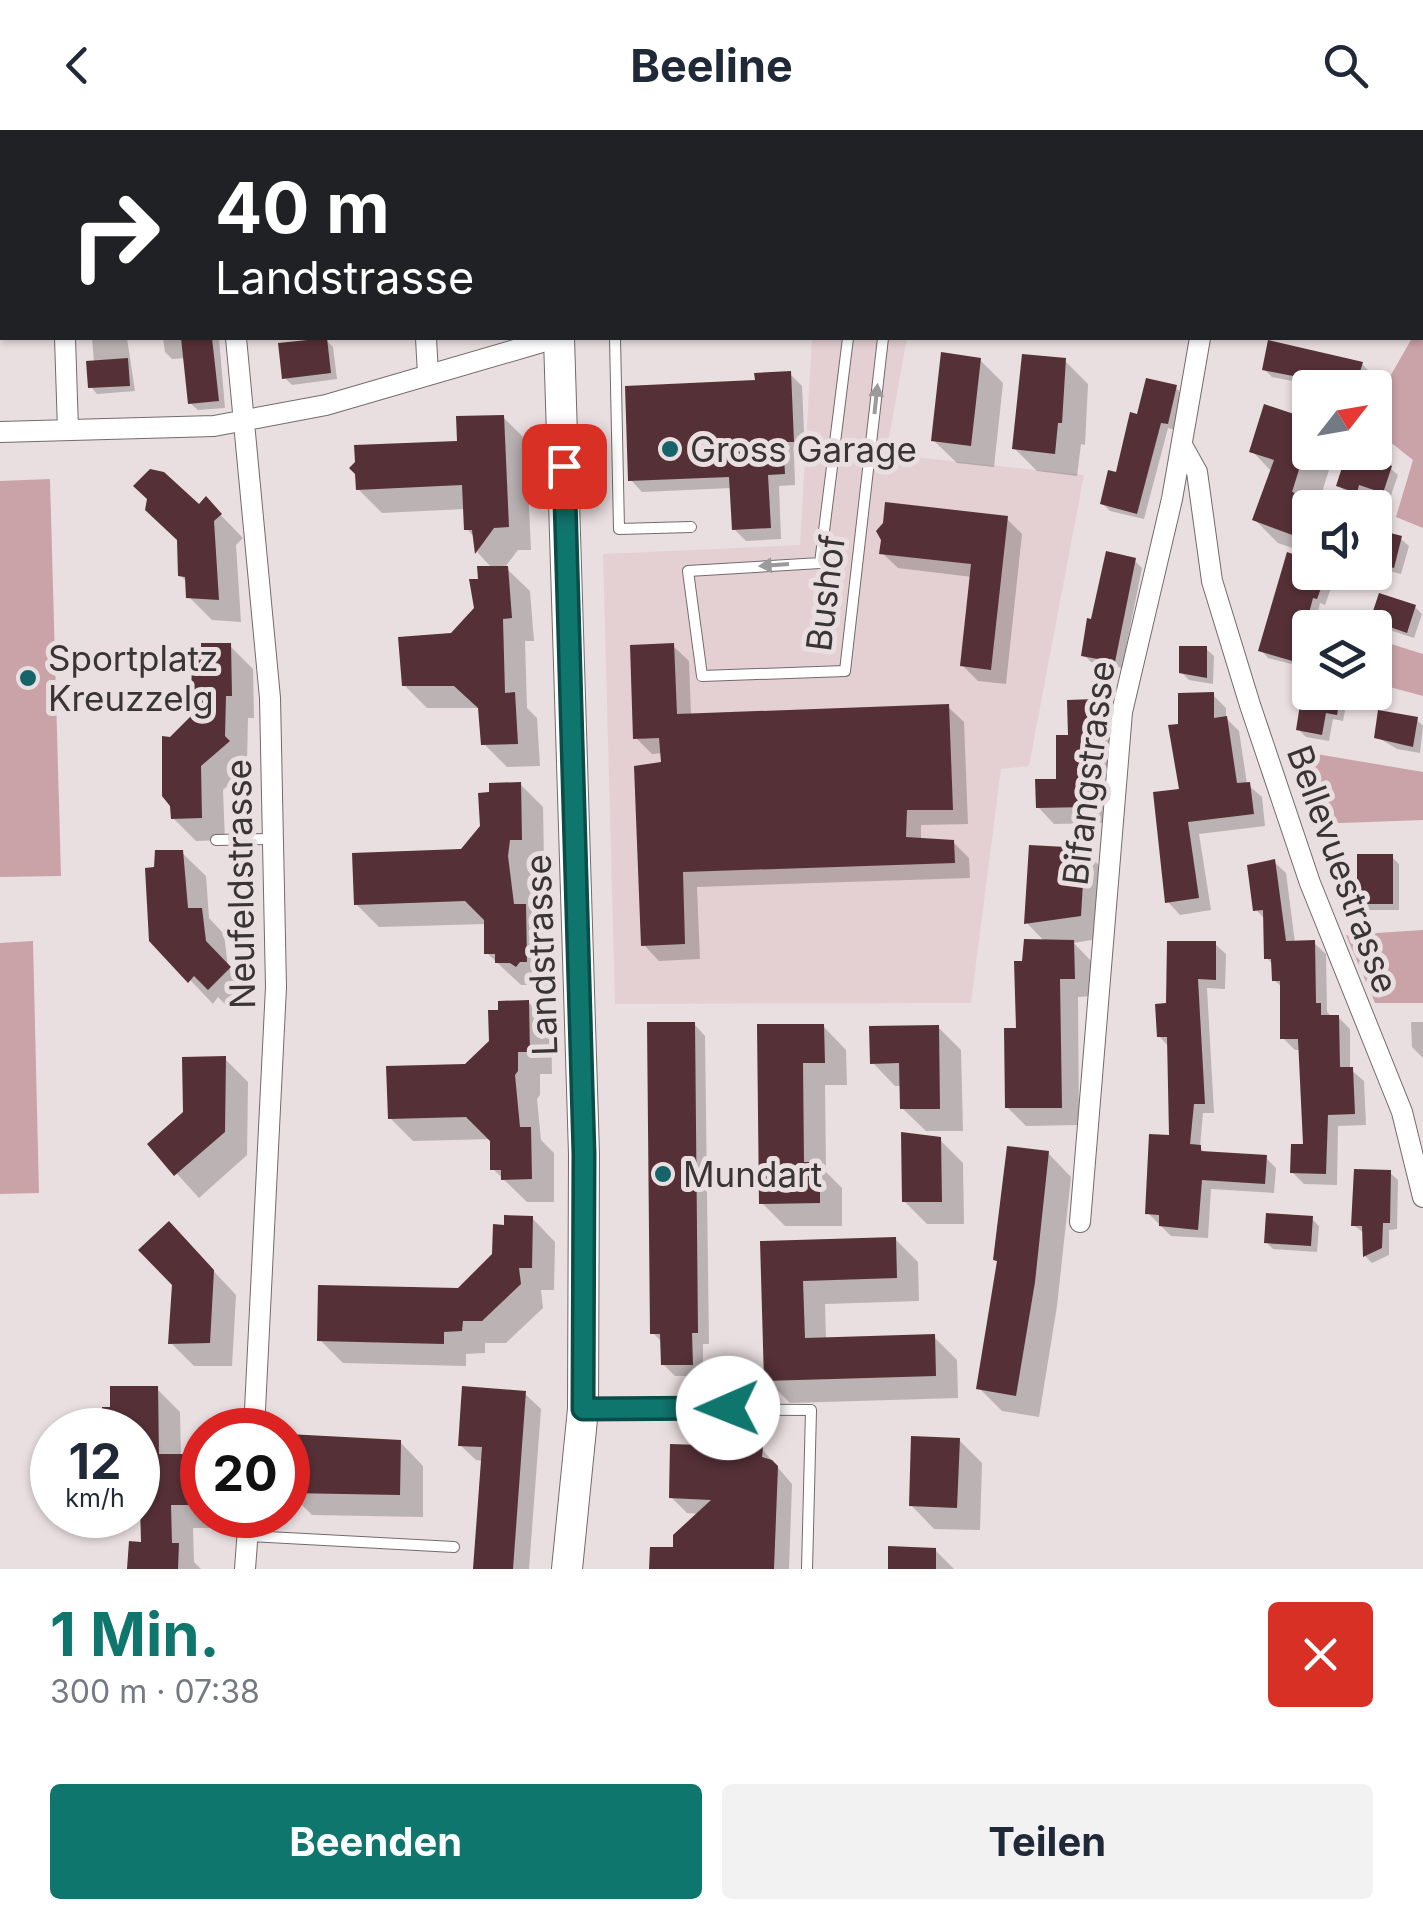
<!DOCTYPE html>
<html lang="de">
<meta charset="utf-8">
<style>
:root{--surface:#fff;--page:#f2f2f3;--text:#1f2937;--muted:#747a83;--accent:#0f766e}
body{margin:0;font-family:Inter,sans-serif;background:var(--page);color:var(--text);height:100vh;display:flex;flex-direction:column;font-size:38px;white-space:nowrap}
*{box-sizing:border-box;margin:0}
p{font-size:32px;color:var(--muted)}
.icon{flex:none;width:55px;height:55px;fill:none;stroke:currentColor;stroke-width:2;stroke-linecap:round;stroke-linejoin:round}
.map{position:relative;height:1439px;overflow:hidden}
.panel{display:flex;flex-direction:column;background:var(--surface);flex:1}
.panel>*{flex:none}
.banner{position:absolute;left:0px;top:0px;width:1425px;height:210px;box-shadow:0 2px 8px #0004;background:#202124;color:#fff;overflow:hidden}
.needle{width:65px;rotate:59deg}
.buttons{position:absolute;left:1292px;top:240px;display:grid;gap:20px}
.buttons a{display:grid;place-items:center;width:100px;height:100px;border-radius:10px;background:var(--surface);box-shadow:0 2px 8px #0004;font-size:50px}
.speed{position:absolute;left:30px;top:1278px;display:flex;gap:20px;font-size:50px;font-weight:700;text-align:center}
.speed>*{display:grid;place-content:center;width:130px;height:130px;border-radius:50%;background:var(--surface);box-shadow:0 2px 8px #0004;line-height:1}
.speed small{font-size:25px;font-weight:400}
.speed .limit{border:15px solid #d22;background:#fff;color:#111}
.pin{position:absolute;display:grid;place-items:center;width:85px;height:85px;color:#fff;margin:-42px;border-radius:20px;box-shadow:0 5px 15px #0006}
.me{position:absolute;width:110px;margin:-55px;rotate:269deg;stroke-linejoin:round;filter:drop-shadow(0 0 8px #0008)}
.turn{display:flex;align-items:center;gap:35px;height:210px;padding:0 50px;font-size:45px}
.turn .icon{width:130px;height:130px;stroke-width:2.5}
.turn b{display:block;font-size:70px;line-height:85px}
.round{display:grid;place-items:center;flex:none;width:105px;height:105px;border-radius:10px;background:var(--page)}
.head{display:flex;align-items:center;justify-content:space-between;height:170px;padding:0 50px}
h1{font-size:60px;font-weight:700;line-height:75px;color:var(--accent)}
.primary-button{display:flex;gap:20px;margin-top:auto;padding:20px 50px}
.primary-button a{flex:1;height:115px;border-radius:10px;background:var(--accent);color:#fff;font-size:40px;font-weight:700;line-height:115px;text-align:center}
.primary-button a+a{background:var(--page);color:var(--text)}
header{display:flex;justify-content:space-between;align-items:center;height:130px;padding:0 50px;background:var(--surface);font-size:45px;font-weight:700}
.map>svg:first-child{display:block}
</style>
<header><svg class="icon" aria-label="back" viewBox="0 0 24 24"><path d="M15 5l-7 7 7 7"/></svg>Beeline<svg class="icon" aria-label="search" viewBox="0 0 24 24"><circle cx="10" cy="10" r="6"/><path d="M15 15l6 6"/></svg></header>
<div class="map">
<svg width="1423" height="1439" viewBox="0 0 1423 1439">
<rect width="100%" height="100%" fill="#eadfe0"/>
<!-- built -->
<path fill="#e4d0d3" d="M812,208H907L886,324L1084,345L1029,636L1001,639L971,873L615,874L603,424L800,415Z"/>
<!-- green -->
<path fill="#caa3a9" d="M1423,189V398L1396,387L1413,330L1375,300V273L1412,208H1422Z
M50,349L61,746L0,747V351Z
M1375,509L1423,524V566L1375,553Z
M1287,619L1423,642V690L1314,694Z
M1423,800V873H1375L1346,805Z
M33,811L39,1063L0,1064V813Z"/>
<!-- shadow -->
<path fill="#0003" d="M144,0H180V2H144Z
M245,0H309L312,2H245Z
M368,0H523V2H368Z
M605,0H825V2H605Z
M1110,0H1197L1110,2Z
M92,208H127L135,261L97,264L91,257L94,233Z
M163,208H219L225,278L198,280L190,273L186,228L172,229L165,222Z
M326,210L333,217L337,249L292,255L284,247Z
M980,230L1003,253L994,337L957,333L933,310Z
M1065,231L1088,254L1085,315L1081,314L1077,346L1037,341L1014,318Z
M1362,234L1369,241L1364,258H1327L1272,247L1265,240Z
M790,244L802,256L805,323H794L795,355L779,356L781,409L746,411L734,399L732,358L642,362L631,350L758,253Z
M1176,258L1183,265L1175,300L1168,298L1144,389L1110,381L1103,374L1139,287Z
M503,287L526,310L531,420H518L505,437L530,461L534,511H525L527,578L537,588L540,636L507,637L484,614L480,578H427L404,555L476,479L481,451L493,439L478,423L475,408L467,399L465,379L382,383L358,359L459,313Z
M1308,291L1310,322H1328L1324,335L1329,340L1317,378H1310V424L1278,413L1255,390L1272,342L1252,321Z
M1390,338L1398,345L1390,368L1367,360L1364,368L1346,362L1339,355Z
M206,370L243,408L236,415L241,492L212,490L189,467L188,453L180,445V411Z
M1006,388L1022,404L1006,554L978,551L963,536L972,447L898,438L882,423Z
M1375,402L1401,409L1409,416L1401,444L1375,437Z
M1134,430L1142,438L1122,538L1091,532L1084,525L1093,492Z
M1310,433V442H1331L1335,446L1325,475L1320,473L1314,498H1310L1303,537L1268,528L1261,520Z
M1415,477L1422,484L1414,508L1380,497L1373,490Z
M230,516L253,539L254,588H248L247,632L251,635L223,660L225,710L196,711L173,688L171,610L193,588Z
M673,516L689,531L691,586L948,577L964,592L968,694L921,695V710L953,712L969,728L970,748L697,757L700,829L659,831L644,815L663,623L652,624L636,608Z
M1206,519L1214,526L1213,554L1189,550L1181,542Z
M1306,557H1310V562L1340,563L1347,570L1343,591L1333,589L1329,611L1306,607L1298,599Z
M1213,565L1226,578V588L1239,601L1247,654L1262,667L1265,696L1199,704L1211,780L1180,785L1168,772L1181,661L1180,596Z
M1095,571L1112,588V636H1102L1103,693L1054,694L1038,677L1059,652L1071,608Z
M1416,589L1423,596L1420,623L1397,619L1377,607Z
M520,654L543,677L544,732H533L530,751L534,786L548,799L549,854L540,858L536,855H521L487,823L486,794L379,797L356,774L462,722Z
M1084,721L1108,744L1103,808L1074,813L1091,831L1092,866L1078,867L1079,995L1026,996L1007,977L1025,833L1045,812L1027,793Z
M182,723L206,746L209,788L224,804L228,837L252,862L232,881L218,867L213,874L152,810Z
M1392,727L1399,734V780H1367L1360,772Z
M1274,732L1286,743L1295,813H1314L1326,824L1327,882L1332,887H1338L1350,899V939L1364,951L1366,995L1338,996L1337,1055L1304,1054L1292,1042L1305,1017L1301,920H1295L1283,908V858L1274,850V836L1267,828L1266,790L1256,780Z
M1215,814L1226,824L1225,859L1207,858L1214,983H1203L1200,1017L1206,1024L1266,1028L1276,1038L1274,1063L1211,1059L1208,1108L1171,1106L1148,1083L1171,1008L1169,917L1159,906L1169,876Z
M528,872L551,895L552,944H540V965L537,969L541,1010L554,1023V1072H527L493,1039V1009L413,1011L390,988L466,937L491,912L501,882Z
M1411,892H1423V928L1412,917Z
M694,894L705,906L709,1214H703V1246H675L663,1234V1213L653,1203Z
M823,896L846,920L847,955H825L826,1042L842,1058V1096H785L762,1073L760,897Z
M938,897L961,920L963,1001H926L902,978V956H895L872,932Z
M225,929L248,952L247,1025L199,1068L150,1014L186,984Z
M940,1010L963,1033L964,1094H927L904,1071Z
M1048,1023L1071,1047L1057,1176L1039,1287L1002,1281L979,1258L999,1133Z
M1390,1043L1398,1050L1397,1099L1389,1100V1125L1372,1133L1365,1126L1364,1103L1353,1095Z
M532,1088L555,1112L554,1160H541L543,1178L506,1213H485V1223L466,1224V1236L343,1233L320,1210L459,1160Z
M1312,1089L1319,1096L1317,1122L1273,1119L1266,1112Z
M895,1109L918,1132L919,1171L825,1174L826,1210L934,1207L957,1230L958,1268L790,1273L767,1250L762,1113Z
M192,1118L236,1165L232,1236H194L171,1213L174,1154Z
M157,1259L180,1282L181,1327H189L202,1341V1385H212V1398H193L194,1432L201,1439H130L144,1414L143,1371H138V1300H104Z
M525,1264L541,1279L529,1439H475L483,1331L476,1330L460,1315Z
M959,1310L982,1333L980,1400L934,1399L911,1375Z
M400,1312L423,1336V1387L312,1385L289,1362Z
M762,1319L792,1354L789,1439H651L675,1420L700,1384L687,1383L671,1367Z
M935,1420L954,1439H890Z"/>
<!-- building -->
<path fill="#553037" d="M181,208H212L219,271L188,274Z
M327,208L331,243L282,249L278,213Z
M1268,210L1363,232L1355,258H1323L1324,252L1262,240Z
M941,222L981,228L971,316L931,311Z
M1022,224L1066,228L1062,293H1058L1055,324L1012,319Z
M128,228L130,256L88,258L86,231Z
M791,241L794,312H783L785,344L768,345L771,398L732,400L729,347L628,351L625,256L755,250L754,243Z
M1146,248L1177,255L1168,294L1161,293L1137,384L1100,374L1108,340L1116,342L1130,282L1137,284Z
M1264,274L1309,289L1301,312L1307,314L1292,362L1309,368L1295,406L1252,390L1274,330L1249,322Z
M504,285L509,397L494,398L475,424L472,400H464L462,355L356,360L355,344L349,338L355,332L354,315L457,311L456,286Z
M1347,322L1392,336L1383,363L1359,355L1357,363L1336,356Z
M150,339L164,342L199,374L206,366L222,384L214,391L219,470L186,468L185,447L178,446L177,410L145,380L147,369L133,356Z
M885,372L1008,386L991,540L960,536L971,434L879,424L881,410L876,401L883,393Z
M1375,399L1402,406L1394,438L1375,433Z
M1106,421L1136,428L1115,532L1081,526L1087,488L1091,489Z
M1287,422L1310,430V442H1327L1317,469L1313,468L1296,532L1258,521Z
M477,436H508L512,488L503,489L505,563L515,562L518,614L481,615L478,578L454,556H402L398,507L451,503L474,478L469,449H478Z
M1379,463L1416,475L1407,503L1370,490Z
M201,513H231L232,566H226L225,606L230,611L201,636L202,688L171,689L170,676L162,666V606L170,607L190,587L192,536L201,527Z
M674,513L677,584L949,574L953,680H907L906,707L954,710L955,733L683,742L685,814L641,816L634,636L661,632L659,608L633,609L630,515Z
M1179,516H1207V548L1179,543Z
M1214,562V588L1227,586L1237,653L1250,652L1254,684L1188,692L1199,768L1165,773L1153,662L1179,659L1168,595L1178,594V563Z
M1302,562H1341L1337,585L1326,583L1322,605L1296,600Z
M1096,569V621H1087L1088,677L1036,678L1035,649H1056V605H1068L1067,570Z
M1378,580L1418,587L1413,617L1374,608Z
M521,652L522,710H510L508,726L514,774H526L527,832H520L516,837L510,833H495V824H484V790L465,771L354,775L352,723L461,719L480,696L478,663L489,662V653Z
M1029,715L1085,718L1081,786L1024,794Z
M155,720H183L188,778H202L206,811L231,837L208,860L194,846L188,853L149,811L145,738L154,737Z
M1357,724H1393V774H1357Z
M1275,729L1286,811L1315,810L1316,873H1321V885H1339L1340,937H1353L1355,984L1328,985L1326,1044L1290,1043L1291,1014H1303L1298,909H1280V851H1272L1271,829H1264L1263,780L1253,781L1247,735Z
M1024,809L1074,810L1075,849H1060L1062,978H1005L1004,898H1016L1014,831H1022Z
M1167,811H1216V850L1198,849L1205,974H1194L1190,1014L1201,1015V1021L1267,1025L1265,1054L1202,1050L1198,1100L1159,1096V1085L1145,1084L1149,1004L1169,1005L1167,907H1157L1155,874L1166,873Z
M529,870L530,922H518V941L515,945L520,997H531L532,1049L501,1050V1040H490V1011L466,987L388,989L386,936L465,934L489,911L488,880H498V871Z
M647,892H695L698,1203H692L693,1235H661L660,1204H650Z
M757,894H824L825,933H803L804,1032H820V1073L759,1074Z
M939,895L940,979H900L899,933L870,934L869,896Z
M226,926L225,1002L174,1046L147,1014L183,982L182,927Z
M901,1002L941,1007L942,1072H902Z
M1007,1016L1049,1021L1035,1152L1016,1266L976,1259L997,1131L993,1130Z
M1354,1039L1391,1040L1390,1093H1383L1382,1118L1363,1127L1362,1096H1351Z
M1266,1083L1313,1086L1311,1116L1264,1113Z
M504,1085L533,1086L532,1138H519L521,1154L482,1191H463L462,1201L444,1202V1214L317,1211L318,1155L458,1158L492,1124L493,1094L504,1095Z
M169,1091L214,1140L210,1213L168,1214L172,1155L138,1120Z
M896,1107L897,1148L803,1151L805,1208L935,1204L936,1246L764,1251L760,1111Z
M110,1256H158L159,1324H190V1375H171L172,1413H179L178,1439H127L129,1411L141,1412L138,1300H102V1277H110Z
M462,1256L526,1261L513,1439H473L482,1317L458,1316Z
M288,1304L401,1310L400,1365L288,1363Z
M911,1306L960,1308L957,1378L909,1376Z
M670,1314L763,1317L762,1327L772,1330L778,1336L774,1439H649L650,1417H673V1405L711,1370L669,1368Z
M888,1416L936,1418V1439H888Z"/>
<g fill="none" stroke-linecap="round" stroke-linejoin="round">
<!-- lane casing -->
<g stroke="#746a6c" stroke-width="12">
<path id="lane" d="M834,0V2
M615,208L619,399L691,397
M848,208L820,433L688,441L702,546L845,541L883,208
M216,710L273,709
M589,1279L811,1280L807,1439
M248,1406L454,1417"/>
</g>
<!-- street casing -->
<g stroke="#746a6c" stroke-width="22">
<path id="street" d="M51,0V2
M215,0V2
M874,0V2
M1221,2L1222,0
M1316,2L1318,0
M65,208L68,300
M236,208L270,568L276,857L254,1300
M426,208L428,245
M0,302L214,296L326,275L556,208
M1182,315L1197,342L1212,451L1250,575L1310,753L1402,982L1423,1067
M1080,1092L1122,582L1172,369L1200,208
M245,1439L249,1385"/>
</g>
<!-- secondary casing -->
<g stroke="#746a6c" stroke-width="32">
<path id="secondary" d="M548,0V2
M559,208L584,1024L583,1279L567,1439"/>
</g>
<!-- lane -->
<use href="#lane" stroke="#fff" stroke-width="10"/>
<!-- street -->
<use href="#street" stroke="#fff" stroke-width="20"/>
<!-- secondary -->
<use href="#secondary" stroke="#fff" stroke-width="30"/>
</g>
<!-- one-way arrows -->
<defs><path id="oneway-solid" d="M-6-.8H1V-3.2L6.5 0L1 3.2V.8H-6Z" transform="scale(2.5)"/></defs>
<g fill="#9c9a9a">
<use href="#oneway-solid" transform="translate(876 269) rotate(-84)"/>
<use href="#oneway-solid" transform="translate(774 435) rotate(176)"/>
</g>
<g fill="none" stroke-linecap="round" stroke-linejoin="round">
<!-- route casing -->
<g stroke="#0a4d48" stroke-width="25">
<path id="route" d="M564,336L584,1024L583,1279L728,1278"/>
</g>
<!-- route -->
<use href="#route" stroke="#0f766e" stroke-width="18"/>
</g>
<!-- markers -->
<g fill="#16646a" stroke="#eadfe0" stroke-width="4">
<circle cx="670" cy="319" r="10"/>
<circle cx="28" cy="548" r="10"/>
<circle cx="663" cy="1044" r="10"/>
</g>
<g text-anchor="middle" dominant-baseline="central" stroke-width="10" stroke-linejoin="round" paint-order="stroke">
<!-- poi labels -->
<g font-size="35" fill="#393536" stroke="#eadfe0" text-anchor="start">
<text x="690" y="319">Gross Garage</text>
<text x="48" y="528">Sportplatz<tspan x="48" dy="40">Kreuzzelg</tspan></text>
<text x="683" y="1044">Mundart</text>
</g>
<!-- street labels -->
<g font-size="35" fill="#393536" stroke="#eadfe0">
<text transform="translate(825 463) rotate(-83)">Bushof</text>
<text transform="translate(1088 643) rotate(-83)">Bifangstrasse</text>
<text transform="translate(1343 739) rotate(70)">Bellevuestrasse</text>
<text transform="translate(240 754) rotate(-91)">Neufeldstrasse</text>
<text transform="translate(541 825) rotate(-92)">Landstrasse</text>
</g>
</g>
</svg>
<div class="buttons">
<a><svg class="needle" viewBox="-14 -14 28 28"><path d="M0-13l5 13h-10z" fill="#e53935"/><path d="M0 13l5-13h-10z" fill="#747a83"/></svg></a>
<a><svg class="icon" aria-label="sound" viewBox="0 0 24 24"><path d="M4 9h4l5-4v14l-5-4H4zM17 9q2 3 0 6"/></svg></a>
<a><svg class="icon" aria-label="layers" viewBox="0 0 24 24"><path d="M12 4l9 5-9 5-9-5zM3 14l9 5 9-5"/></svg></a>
</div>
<div class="speed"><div>12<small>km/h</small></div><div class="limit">20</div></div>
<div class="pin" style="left:564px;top:336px;background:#d93025"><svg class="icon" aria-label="arrive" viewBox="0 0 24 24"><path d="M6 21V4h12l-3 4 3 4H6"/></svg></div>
<svg class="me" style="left:728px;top:1278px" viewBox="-20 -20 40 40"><circle r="19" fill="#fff"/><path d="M0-13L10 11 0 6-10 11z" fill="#0f766e"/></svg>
<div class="banner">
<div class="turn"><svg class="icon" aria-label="right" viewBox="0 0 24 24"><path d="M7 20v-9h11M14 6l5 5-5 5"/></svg><div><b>40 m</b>Landstrasse</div></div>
</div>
</div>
<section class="panel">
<div class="head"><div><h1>1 Min.</h1><p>300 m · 07:38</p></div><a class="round" style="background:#d93025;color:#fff"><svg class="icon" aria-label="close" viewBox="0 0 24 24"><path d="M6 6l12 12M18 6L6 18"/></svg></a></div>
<div class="primary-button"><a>Beenden</a><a>Teilen</a></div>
</section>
